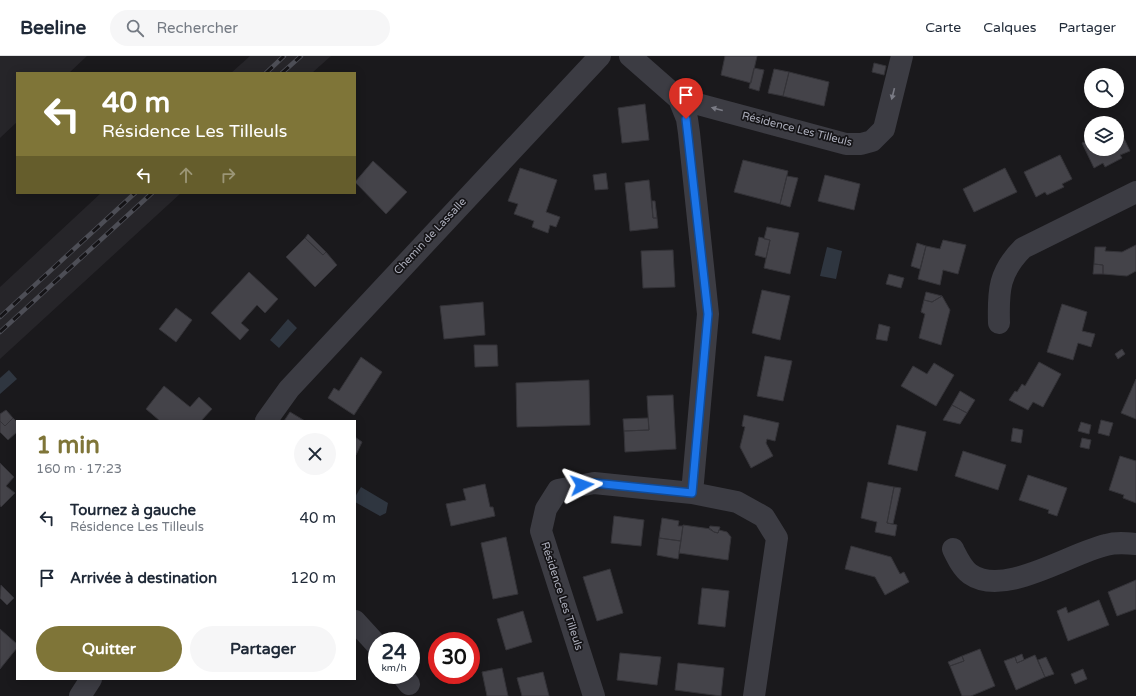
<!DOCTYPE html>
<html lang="fr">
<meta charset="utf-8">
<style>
:root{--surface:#fff;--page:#f6f6f7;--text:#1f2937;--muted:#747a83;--line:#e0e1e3;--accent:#7f7538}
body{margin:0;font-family:"Varela Round",sans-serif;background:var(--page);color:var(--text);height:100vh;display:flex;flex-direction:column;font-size:15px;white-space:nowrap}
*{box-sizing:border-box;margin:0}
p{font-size:13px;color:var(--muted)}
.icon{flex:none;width:22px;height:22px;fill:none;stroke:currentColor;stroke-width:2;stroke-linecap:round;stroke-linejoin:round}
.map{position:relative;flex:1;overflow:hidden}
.sheet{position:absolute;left:16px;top:364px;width:340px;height:260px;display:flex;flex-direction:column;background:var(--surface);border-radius:0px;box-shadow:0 2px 10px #0003}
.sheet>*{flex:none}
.hud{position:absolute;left:16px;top:16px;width:340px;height:122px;border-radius:0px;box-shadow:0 2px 10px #0003;background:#7f7538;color:#fff;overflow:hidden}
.fabs{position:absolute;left:1084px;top:12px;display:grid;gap:8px}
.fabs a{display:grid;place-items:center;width:40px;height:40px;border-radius:50%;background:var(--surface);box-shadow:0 2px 10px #0003;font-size:20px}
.speed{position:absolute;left:368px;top:576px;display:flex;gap:8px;font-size:20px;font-weight:700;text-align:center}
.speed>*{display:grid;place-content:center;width:52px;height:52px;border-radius:50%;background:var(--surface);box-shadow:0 2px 10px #0003;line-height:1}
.speed small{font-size:10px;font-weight:400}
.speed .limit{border:6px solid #d22;background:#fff;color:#111}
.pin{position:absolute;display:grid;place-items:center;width:34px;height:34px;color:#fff;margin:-41px -17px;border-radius:50% 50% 50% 0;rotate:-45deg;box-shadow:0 0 4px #0007}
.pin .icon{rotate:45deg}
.me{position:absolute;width:44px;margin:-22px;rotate:86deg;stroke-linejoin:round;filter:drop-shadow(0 0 3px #0008)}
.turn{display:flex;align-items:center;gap:14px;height:84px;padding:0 20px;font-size:18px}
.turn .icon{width:52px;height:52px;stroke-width:2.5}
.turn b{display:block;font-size:28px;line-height:34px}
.lanes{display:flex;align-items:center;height:38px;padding:0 20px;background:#0003;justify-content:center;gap:20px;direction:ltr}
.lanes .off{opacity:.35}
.round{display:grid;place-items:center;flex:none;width:42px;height:42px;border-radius:21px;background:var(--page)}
.headline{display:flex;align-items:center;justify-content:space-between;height:68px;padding:0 20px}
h1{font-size:24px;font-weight:700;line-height:30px;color:var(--accent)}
.cta{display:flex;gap:8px;margin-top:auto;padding:8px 20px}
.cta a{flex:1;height:46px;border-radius:24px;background:var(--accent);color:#fff;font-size:16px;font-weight:700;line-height:46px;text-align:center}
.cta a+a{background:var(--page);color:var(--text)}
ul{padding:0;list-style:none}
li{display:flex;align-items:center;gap:12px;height:60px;padding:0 20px}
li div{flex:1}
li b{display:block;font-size:15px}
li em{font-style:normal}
header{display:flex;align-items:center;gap:24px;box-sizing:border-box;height:56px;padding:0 20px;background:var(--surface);border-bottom:1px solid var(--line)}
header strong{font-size:19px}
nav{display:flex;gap:22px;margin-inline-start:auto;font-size:14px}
.search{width:280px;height:36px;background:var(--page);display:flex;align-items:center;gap:10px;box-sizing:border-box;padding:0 14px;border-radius:22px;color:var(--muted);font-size:15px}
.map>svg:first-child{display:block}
</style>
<header>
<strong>Beeline</strong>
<div class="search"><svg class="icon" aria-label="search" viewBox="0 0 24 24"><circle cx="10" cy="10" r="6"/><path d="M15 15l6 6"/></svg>Rechercher</div>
<nav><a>Carte</a><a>Calques</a><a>Partager</a></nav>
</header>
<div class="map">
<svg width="1136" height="640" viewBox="0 0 1136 640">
<rect width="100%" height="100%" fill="#1a191c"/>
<!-- built -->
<path fill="#262529" d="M0,0H87L69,17H17V66L0,82Z
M250,0H331L312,17H231Z
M101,137H181L0,303V231Z"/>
<!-- water -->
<path fill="#2f3640" d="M827,191L842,195L836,223L820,220Z
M288,263L297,272L279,292L270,284Z
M9,314L17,323L0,338V322Z
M361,431L388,447L386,457L380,460L355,446V441Z"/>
<!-- building -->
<path fill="#444349" stroke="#343338" d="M725,0H757L751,27L721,19Z
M874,7L886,10L884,19L872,16Z
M754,12L764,14L759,35L749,32Z
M774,13L789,16L783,40L768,37Z
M789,16L829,26L824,50L783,40Z
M645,48L649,84L622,87L618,52Z
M1118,70L1130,95L1120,99L1122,102L1105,111L1103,107L1094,112L1082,87L1091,83V93H1117Z
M1060,99L1072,123L1062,128L1064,131L1047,139L1045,136L1036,141L1024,116Z
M743,104L788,115L780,148L734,136Z
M373,105L407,136L386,158L355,126Z
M520,112L557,124L546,156L560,161L556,171L550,169L548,177L532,171L534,165L514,158L518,148L508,145Z
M1005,112L1017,136L974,156L963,133Z
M606,117L608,133L595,134L593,119Z
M825,119L860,128L854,154L818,145Z
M787,120L798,122L790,151L780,148Z
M649,124L653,162H657L658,172L630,175L625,127Z
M652,145H655L657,162H653Z
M767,171L799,177L790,218L764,212L770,184L764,183Z
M308,178L326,196L323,199L305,182Z
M759,181L770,184L766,202L755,199Z
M305,182L323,199L326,196L337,209L315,231L286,201Z
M943,184L966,189L958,218L943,214L940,229L918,223L926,190L940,193Z
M917,187L926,190L920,213L911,210Z
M1136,189V215L1127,220L1103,218V209L1094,208L1095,191H1106L1105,195L1122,196Z
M673,194L675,231L643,232L641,195Z
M1094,208L1103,209V218H1093Z
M249,216L278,243L265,257L257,249L241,267L249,274L240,284L211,257Z
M889,218L904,222L901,232L886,228Z
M762,234L790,240L780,284L752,277Z
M926,236L942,240L932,246L924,244Z
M942,240L950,254L941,289L919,282L925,258L921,256L924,244L932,246Z
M483,246L485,279L444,283L440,250Z
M1062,248L1087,256L1082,275L1095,278L1091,291L1078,287L1073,304L1047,296Z
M176,252L192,264L176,286L159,273Z
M879,268L890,271L887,285L876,283Z
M474,289H497L498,310L475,311Z
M1122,293L1125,298L1118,303L1115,298Z
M765,300L792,305L783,345L757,340Z
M361,301L382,316L354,359L328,342L334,332L339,335Z
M1039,306L1061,318L1043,351L1033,346L1028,354L1009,344L1015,335L1017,336L1022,328L1025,330Z
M934,307L954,319L936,350L901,330L913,310L927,318Z
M1136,323V363L1121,357Z
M589,324L590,369L517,371L516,327Z
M164,330L190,351L199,341L212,353L201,365H160L146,353Z
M960,335L975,344L967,357L952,349Z
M673,339L676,393L625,396L624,375L649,374L647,340Z
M952,349L967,357L960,368L943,364Z
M6,354L13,362L5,370L0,365V358Z
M290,356L305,365H284Z
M744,359L779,367L775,385L767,383L766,387L773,400L751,412L740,391L745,371L742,370Z
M13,362L17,366V376L8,384L0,376V365L5,370Z
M648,362L649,374L624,375L623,363Z
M1101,364L1113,367L1109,380L1098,377Z
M1081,366L1091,369L1089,378L1078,375Z
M897,369L926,376L917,415L888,408Z
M1013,372L1023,374L1021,387L1011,385Z
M355,381L362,386L356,399H355Z
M1082,382L1091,384L1089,393L1080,391Z
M963,395L1006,409L998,434L955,420Z
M1120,400L1136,405V447L1123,442L1124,439L1109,434Z
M0,407L14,421L6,430L15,437L1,451L0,449Z
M1028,419L1067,432L1057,460L1048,457L1049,454L1019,444Z
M868,426L894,431L887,467L897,469L895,480L875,476L877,466L861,462Z
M485,428L490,451H493L495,460L451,470L446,448L466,444L463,433Z
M894,431L901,432L893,468L887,467Z
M614,460L644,464L641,490L611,487Z
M662,462L679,465L678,470H683L681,485L659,482Z
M683,469L711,473L714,476L718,477L719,474L727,476L731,481L728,504L679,497Z
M710,470L720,471L718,477L714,476L709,473Z
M506,481L518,538L493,543L481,487Z
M659,482L681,485L678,503L657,499Z
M851,490L891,501L900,518L904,516L909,526L885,539L875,521L845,513Z
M610,513L623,557L597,565L583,521Z
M1136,524V553L1117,560L1108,536Z
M1,529L14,542L7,549L0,542Z
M702,532L729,535L725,571L698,568Z
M1099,544L1109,569L1068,585L1057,555L1066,551L1068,557Z
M523,555L532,586L506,594L497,563Z
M0,573L17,588V592L0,613Z
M980,593L995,630L971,640H962L950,610L964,605L962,600Z
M620,597L661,601L657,629L617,624Z
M1022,598L1024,604L1017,607L1015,601Z
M1035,599L1045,621L1016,634L1004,605L1015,601L1017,607Z
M962,600L964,605L950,610L948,606Z
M1046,601L1054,618L1045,621L1038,604Z
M678,607L724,612L721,640L675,634Z
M502,612L508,640H487L482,616Z
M1083,613L1087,623L1075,628L1071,618Z
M543,616L549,640H522L517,622Z"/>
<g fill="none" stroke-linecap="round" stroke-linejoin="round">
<!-- minor -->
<path stroke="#3c3c43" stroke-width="22" d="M630,0L679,43L687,63L689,77L708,258L692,437
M679,43L846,88H861L872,85L884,73L902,0
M999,267C998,234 999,216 1023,192L1136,136
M266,365L289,333L600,0
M953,493C957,501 962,512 970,518C1004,542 1070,497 1106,489C1116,486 1126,487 1136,488
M355,565L377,589
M402,619L409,628
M80,640L91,623
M594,640L541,475L546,453L558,434L594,427L692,437L737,446L764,461L777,482L754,640"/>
<!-- rail casing -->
<g stroke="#4d4e56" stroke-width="4.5">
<path id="rail" d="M266,17L284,0
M282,17L301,0
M0,261L135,137
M0,276L152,137"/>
</g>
<!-- rail -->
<use href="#rail" stroke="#151417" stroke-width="3" stroke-dasharray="9" stroke-linecap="butt"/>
</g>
<!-- one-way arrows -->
<defs><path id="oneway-solid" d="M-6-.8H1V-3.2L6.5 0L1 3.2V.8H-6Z"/></defs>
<g fill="#7a7b85">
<use href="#oneway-solid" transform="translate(893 38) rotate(104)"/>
<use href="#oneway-solid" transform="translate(717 53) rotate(-165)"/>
</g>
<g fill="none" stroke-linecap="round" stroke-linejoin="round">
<!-- route casing -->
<g stroke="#114b97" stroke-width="10">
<path id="route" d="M582,429L594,427L692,437L708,258L686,63"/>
</g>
<!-- route -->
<use href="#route" stroke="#1a73e8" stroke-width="7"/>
</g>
<g text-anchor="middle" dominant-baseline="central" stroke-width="3.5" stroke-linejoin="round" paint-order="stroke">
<!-- street labels -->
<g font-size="11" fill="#acaebb" stroke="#151417">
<text transform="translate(797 73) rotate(14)">Résidence Les Tilleuls</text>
<text transform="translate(430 180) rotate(-47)">Chemin de Lassalle</text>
<text transform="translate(562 540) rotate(72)">Résidence Les Tilleuls</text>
</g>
</g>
</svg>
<div class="fabs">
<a><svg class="icon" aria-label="search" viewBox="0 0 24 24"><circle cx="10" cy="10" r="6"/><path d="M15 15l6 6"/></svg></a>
<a><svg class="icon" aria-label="layers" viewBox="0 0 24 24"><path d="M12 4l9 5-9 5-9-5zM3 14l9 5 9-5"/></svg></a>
</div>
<div class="speed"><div>24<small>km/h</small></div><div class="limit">30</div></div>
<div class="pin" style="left:686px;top:63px;background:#d93025"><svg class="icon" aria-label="arrive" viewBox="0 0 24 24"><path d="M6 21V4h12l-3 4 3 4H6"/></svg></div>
<svg class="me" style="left:582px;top:429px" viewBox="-20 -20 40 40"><path d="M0-17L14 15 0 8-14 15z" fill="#1a73e8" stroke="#fff" stroke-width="4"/></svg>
<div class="hud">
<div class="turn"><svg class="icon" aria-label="left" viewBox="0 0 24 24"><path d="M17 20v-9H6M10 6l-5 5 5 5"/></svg><div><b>40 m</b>Résidence Les Tilleuls</div></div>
<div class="lanes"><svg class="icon" aria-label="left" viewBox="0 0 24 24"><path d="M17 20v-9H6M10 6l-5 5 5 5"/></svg><svg class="icon off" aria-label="ahead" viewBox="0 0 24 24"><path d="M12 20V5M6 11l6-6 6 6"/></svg><svg class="icon off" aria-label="right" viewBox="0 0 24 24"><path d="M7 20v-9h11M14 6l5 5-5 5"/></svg></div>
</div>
<section class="sheet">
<div class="headline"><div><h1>1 min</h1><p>160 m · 17:23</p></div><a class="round"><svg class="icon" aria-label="close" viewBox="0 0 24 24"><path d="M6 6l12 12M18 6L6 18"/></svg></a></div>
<ul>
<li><svg class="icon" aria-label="left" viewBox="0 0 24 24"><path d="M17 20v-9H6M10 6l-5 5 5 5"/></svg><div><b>Tournez à gauche</b><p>Résidence Les Tilleuls</p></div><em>40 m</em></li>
<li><svg class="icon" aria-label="arrive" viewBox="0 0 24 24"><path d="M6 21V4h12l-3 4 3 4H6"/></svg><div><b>Arrivée à destination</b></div><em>120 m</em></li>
</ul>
<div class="cta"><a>Quitter</a><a>Partager</a></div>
</section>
</div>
